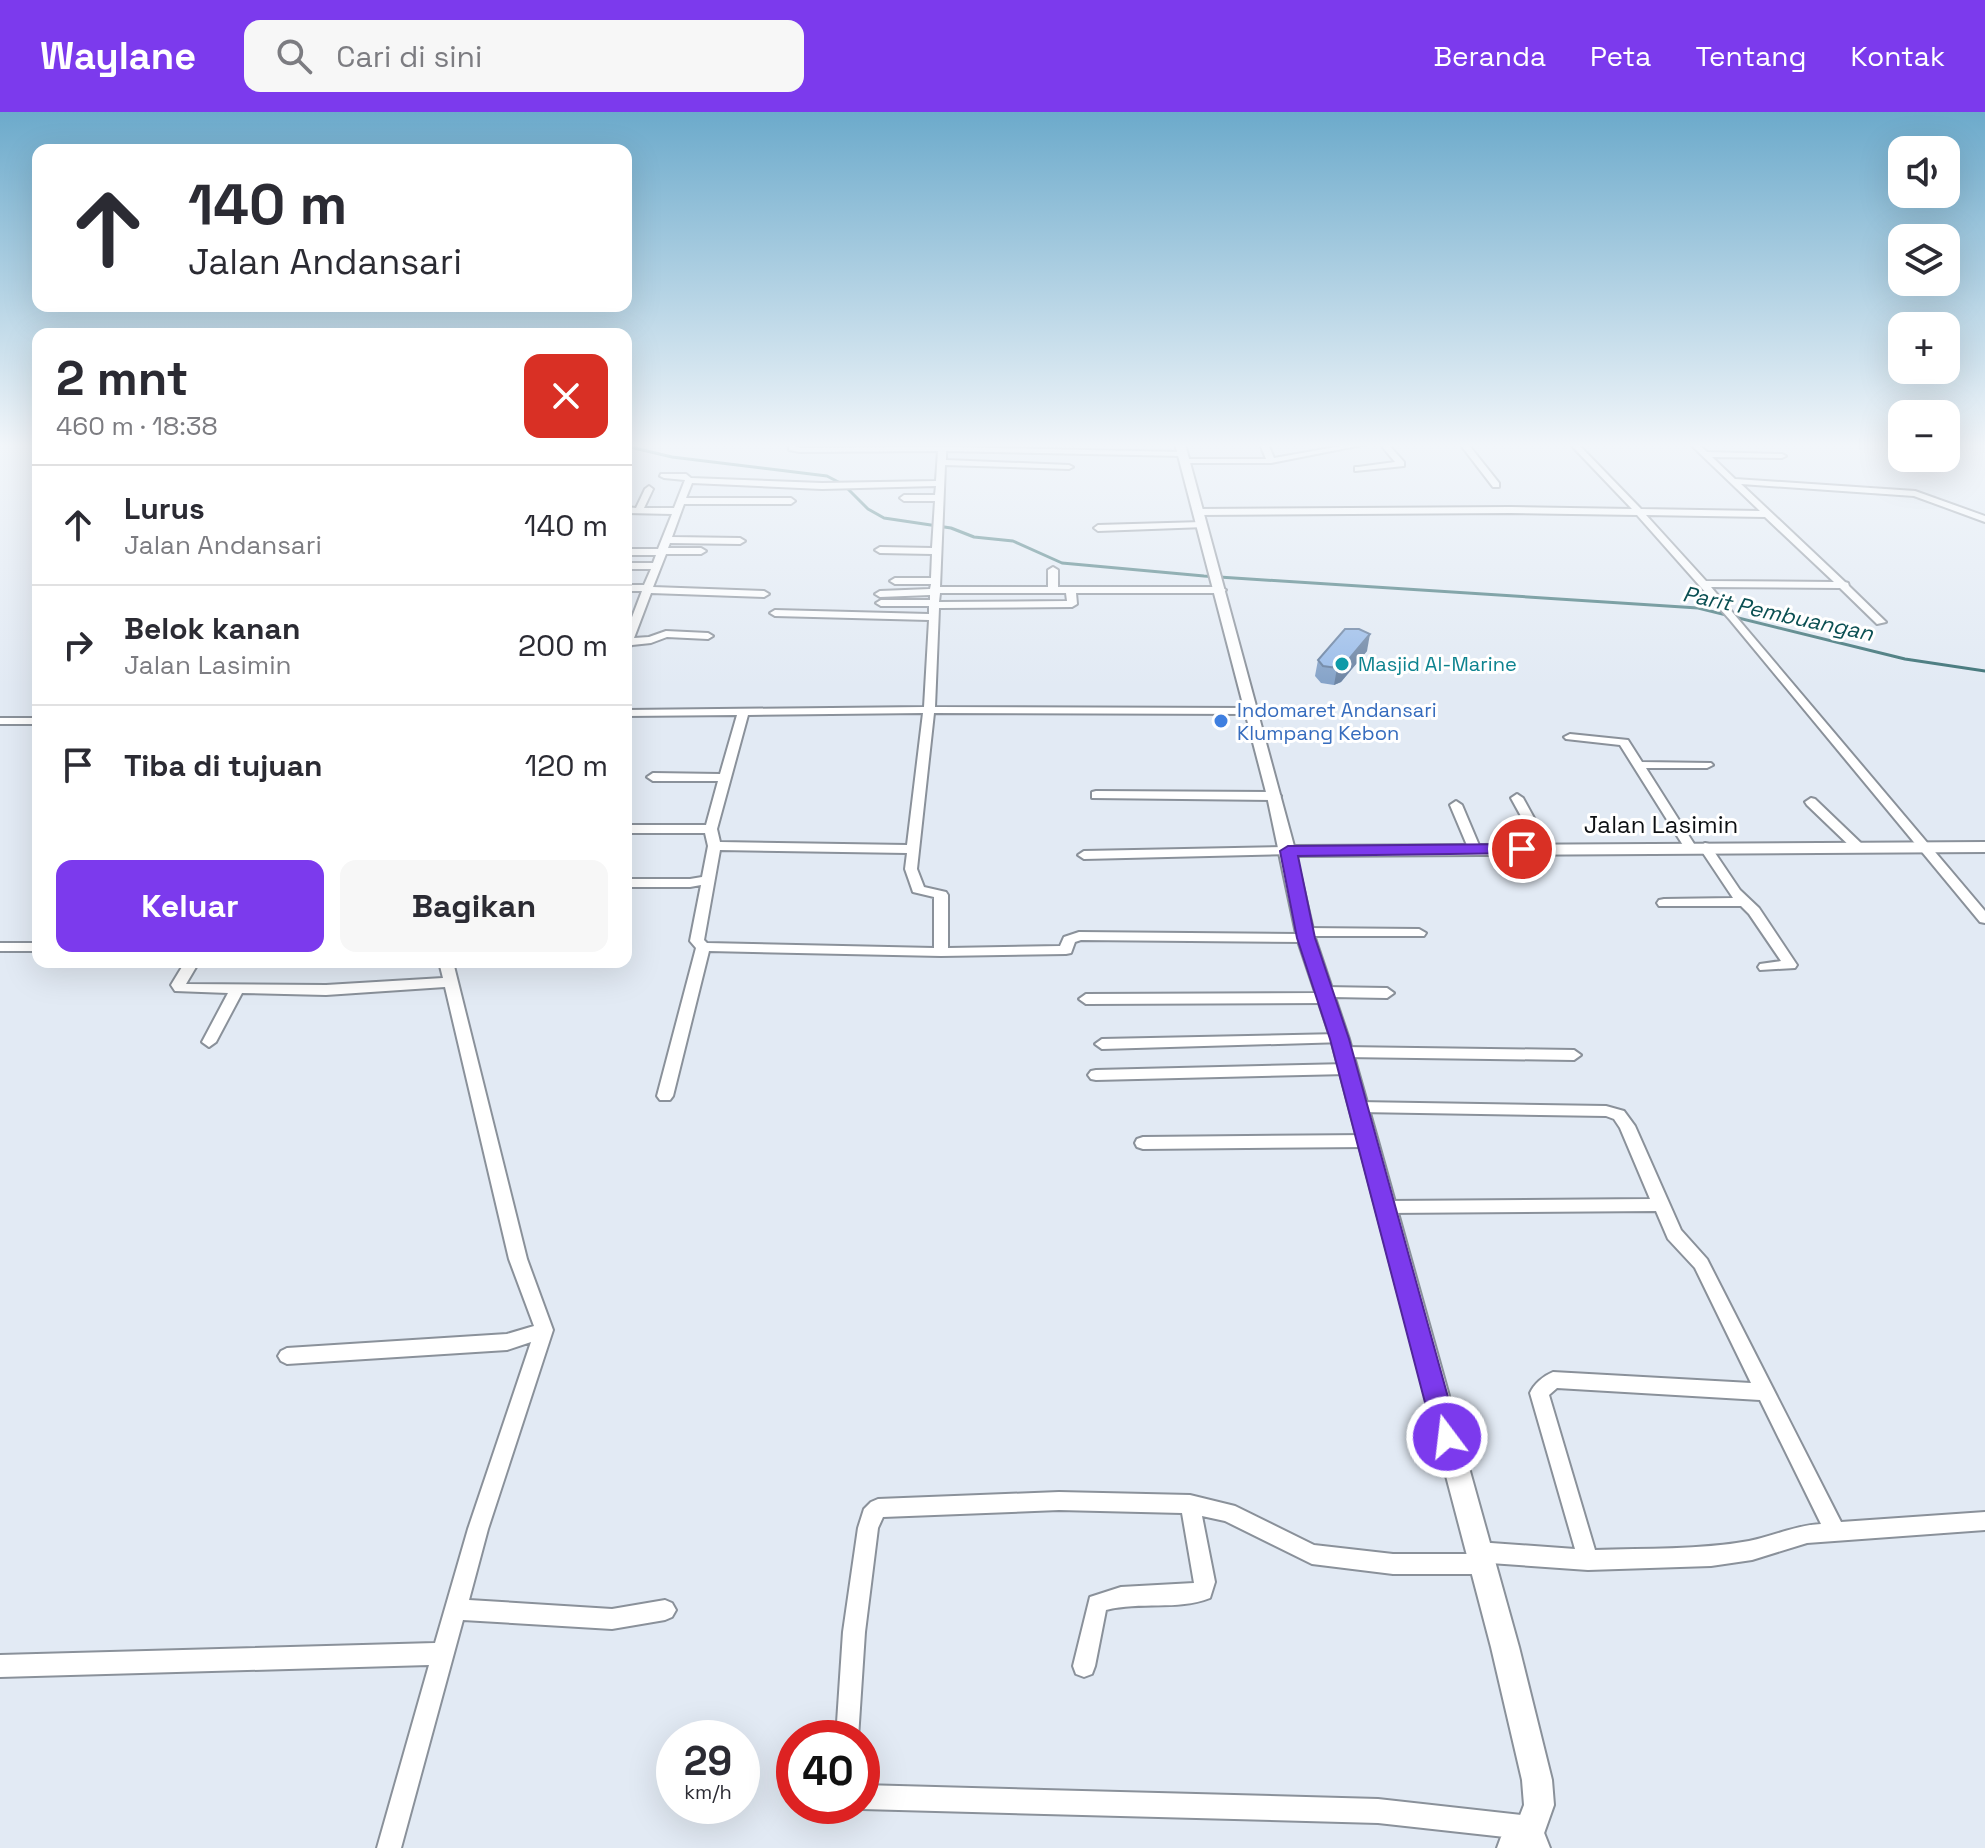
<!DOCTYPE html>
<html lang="id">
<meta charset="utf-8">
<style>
:root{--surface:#fff;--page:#f7f7f7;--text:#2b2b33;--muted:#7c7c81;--line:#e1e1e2;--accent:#7c3aed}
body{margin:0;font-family:"Space Grotesk",sans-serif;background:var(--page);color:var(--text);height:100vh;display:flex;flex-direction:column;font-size:30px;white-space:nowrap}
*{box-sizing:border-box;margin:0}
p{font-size:26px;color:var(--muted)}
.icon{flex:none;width:44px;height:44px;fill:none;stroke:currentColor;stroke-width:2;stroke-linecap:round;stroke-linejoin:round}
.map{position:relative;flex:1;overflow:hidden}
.details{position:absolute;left:32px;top:216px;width:600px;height:640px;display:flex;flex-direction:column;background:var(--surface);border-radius:16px;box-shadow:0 8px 32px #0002}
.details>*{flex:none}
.top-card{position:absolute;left:32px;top:32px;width:600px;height:168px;border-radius:16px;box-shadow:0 8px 32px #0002;background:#fff;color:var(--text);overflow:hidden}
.fabs{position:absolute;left:1888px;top:24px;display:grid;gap:16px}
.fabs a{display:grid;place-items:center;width:72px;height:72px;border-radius:16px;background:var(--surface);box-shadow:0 8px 32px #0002;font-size:40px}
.speed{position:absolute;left:656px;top:1608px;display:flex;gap:16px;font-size:40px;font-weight:700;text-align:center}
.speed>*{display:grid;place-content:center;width:104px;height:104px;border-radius:50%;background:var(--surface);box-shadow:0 8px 32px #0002;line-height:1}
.speed small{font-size:20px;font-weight:400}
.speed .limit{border:12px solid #d22;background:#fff;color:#111}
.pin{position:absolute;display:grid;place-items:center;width:68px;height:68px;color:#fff;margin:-34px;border:4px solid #fff;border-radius:50%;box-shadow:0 2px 8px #0007}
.me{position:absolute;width:88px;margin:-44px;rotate:345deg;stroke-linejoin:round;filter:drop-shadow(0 0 6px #0008)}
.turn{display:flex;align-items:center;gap:28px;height:168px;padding:0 24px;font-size:36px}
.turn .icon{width:104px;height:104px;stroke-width:2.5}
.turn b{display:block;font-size:56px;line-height:68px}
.round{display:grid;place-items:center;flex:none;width:84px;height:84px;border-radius:16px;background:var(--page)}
.headline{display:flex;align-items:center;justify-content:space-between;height:136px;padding:0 24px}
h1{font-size:48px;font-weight:700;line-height:60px}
.action{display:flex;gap:16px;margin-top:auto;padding:16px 24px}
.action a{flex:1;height:92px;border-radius:16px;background:var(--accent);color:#fff;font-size:32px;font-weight:700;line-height:92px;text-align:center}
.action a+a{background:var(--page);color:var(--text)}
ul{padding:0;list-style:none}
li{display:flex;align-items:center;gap:24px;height:120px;padding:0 24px;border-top:2px solid var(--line)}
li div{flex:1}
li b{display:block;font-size:30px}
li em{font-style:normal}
header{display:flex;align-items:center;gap:48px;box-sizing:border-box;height:112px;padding:0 40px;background:var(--accent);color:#fff}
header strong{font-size:38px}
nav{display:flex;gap:44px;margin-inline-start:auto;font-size:28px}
.search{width:560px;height:72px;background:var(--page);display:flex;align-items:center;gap:20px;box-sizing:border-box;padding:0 28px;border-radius:16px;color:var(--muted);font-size:30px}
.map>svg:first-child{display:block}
</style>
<header>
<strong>Waylane</strong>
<div class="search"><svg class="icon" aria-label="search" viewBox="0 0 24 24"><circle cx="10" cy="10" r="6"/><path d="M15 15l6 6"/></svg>Cari di sini</div>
<nav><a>Beranda</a><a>Peta</a><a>Tentang</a><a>Kontak</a></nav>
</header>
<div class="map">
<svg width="1985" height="1736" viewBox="0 0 1985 1736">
<rect width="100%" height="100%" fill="#e2eaf4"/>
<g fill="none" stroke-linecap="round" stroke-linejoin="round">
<!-- stream -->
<path stroke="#3d7276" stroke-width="3" d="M626,334L672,345L827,364L844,373L868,397L884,406L951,416L974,425L1013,429L1062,451L1204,464L1698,496L1905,547L1985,559"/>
<!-- minor casing -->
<g stroke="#8a919a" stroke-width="4">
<path id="minor" d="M789,332H797L796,335L800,336L942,335L1183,340L1187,342L1183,344L946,339V348L1069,353L1073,355L1069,357L945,353L940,475H1048V458L1053,455L1058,458V475H1221L1226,478L1221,481H1076L1077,492L1072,495L939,496L935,595L1252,596L1257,599L1252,602L934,601L917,757L924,775L946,780L948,783V836L1060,834L1064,825L1079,820L1298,822L1299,817L1304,816L1419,817L1426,821L1424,824H1312L1311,829L1306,830L1081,828L1075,830L1071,841L1066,842L941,844L709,839L673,984L670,988H660L657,984L696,836L690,829L701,773L690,775H626V767H690L702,765L708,734L705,721H626V713H706L718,669H653L647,665L653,661L720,662L737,603L626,604V598L924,595L929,508L775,504L770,501L775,498L929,502V494H881L876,491L881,488H930V483L880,485L875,482L880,479L930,477L931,472H895L890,469L895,466H931L932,442L880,441L875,438L880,435L932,436L935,389H904L900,386L904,383H935L936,374L822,377L692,371L686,386H791L795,389L791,392H684L672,425L740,426L745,429L740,432L670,431L668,436H701L706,439L701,442H666L653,475L764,479L769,482L764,485L651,481L634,526L649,525L666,519L708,521L713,524L708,527L667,525L651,531L632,533L626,537V521L642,479H626V473H644L651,457H626V451H653L656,443H626V437H658L672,402L626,401V395L636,396L645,377L649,374L653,377L644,396H674L685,368L664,366L660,364L661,362H686L691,366L822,371L936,369L938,339L800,340L789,338ZM940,481H1066L1067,489L939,490ZM923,601L907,733L720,730L717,717L748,603ZM720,738L907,741L905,757L912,777L913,780L934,785V836L707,831L704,828Z
M1260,332H1268L1274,346L1352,332H1367L1271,351H1185L1181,349L1185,347H1266Z
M1380,332H1388L1404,350V354L1355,359V355H1358L1395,350Z
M1460,332H1468L1499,371V375H1493Z
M1570,332H1578L1641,397L1760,399L1690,332H1698L1707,340L1782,342L1786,344L1782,346L1712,345L1735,367L1915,379L1985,404V410L1914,384L1741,372L1845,470L1848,471L1849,474L1886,510L1877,512L1840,476L1711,475L1985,799V811L1980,810L1730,508L1637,403L1510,401L1198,403L1194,400L1198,397L1510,395L1632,397ZM1646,403L1765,405L1834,470L1706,469Z
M1202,410L1206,413L1205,415L1098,419L1094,416L1098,413Z
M0,606H38V612H0Z
M1570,622L1628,628L1642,650L1711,651L1713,653L1707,656H1646L1696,735L1694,738H1686L1620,633L1566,627L1564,625Z
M1096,679L1275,680L1281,684L1275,688L1092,686V680Z
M1517,682L1523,686L1551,737L1549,740L1545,741L1539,737L1511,686Z
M1811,686L1815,687L1863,733L1865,736L1863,739H1855L1807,693L1805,690Z
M1456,689L1462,693L1481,738L1479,741L1475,742L1469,738L1450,693Z
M1705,731L1709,732L1740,778L1759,796L1797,853L1795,856L1760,858L1758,855L1760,852L1781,849L1749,802L1741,794H1659L1657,791L1659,788L1664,787L1733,786L1699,735Z
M1288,735L1294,739L1292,742L1084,747L1078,743L1084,739Z
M0,831H38V839H0Z
M185,850H199L186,872L326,873L443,866L439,850H453L527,1147L553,1218L488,1417L469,1488L612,1497L665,1488L672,1491L676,1498L672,1505L665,1508L612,1517L463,1508L401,1736H377L429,1553L0,1565V1543L435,1531L468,1417L531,1230L507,1238L287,1252L281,1249L278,1244L281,1239L287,1236L507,1222L534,1214L509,1147L445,875L326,883L242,881L216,930L209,935L202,930L228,881L175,879L171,873Z
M1324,875L1387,876L1394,881L1387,886L1332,885L1331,889L1326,891L1086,892L1079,887L1086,882L1318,881L1319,877Z
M1340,922L1347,927L1345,930L1102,937L1095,932L1102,927Z
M1343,935L1574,938L1581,943L1574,948L1343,945L1336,940Z
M1348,952L1353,953L1356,957L1353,961L1348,962L1096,968L1091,967L1088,963L1091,959L1096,958Z
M1358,990L1606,994L1624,999L1635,1014L1681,1118L1707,1147L1841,1410L1985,1400V1418L1807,1431L1752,1448L1711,1454L1588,1458L1490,1451L1487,1459L1480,1462H1393L1312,1452L1225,1409L1202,1404L1215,1470L1210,1486C1177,1499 1140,1489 1106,1498L1095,1554L1092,1562L1084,1565L1076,1562L1073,1554L1090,1485L1121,1475L1194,1471L1182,1401L1059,1398L883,1405L878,1416L865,1520L858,1626H836L843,1520L858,1416L864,1397L871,1390L878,1387L1059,1380L1190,1383L1235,1394L1314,1433L1393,1442H1468L1470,1433L1477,1430L1575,1437L1530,1281C1534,1272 1543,1264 1553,1260L1751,1271L1695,1156L1668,1127L1656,1099L1386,1101L1380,1099L1378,1095L1380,1091L1386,1089L1650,1087L1620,1016L1614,1007L1606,1004L1358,1000L1353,999L1350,995L1353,991ZM1557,1276L1760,1288L1821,1412C1796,1413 1774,1424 1749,1429C1699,1438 1646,1436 1595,1438L1549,1283Z
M1368,1023L1374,1025L1376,1029L1374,1033L1368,1035L1143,1037L1137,1035L1135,1031L1137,1027L1143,1025Z
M862,1673L1378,1687L1531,1704L1539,1708L1550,1736H1526L1523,1727L1378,1711L862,1697L856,1694H862Z"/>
</g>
<!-- tertiary casing -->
<g stroke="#8a919a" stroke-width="4">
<path id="tertiary" d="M1175,332H1185L1294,734L1985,730V740L1296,744L1315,826L1349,927L1378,1029L1519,1535L1552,1668L1554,1693L1542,1727L1533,1736H1497L1501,1725L1519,1706L1524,1693L1522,1668L1491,1535L1358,1029L1331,927L1297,826L1267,684Z"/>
</g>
<!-- minor -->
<use href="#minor" fill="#fff" fill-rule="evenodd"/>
<!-- tertiary -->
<use href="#tertiary" fill="#fff" fill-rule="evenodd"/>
</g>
<!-- wall -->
<path fill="#84a2c8" d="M1367,539L1341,570L1334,573L1321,571L1315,564L1318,548Z"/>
<!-- shaded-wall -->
<path fill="#6c84a3" d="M1370,522L1367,539L1341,570L1334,573L1337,556Z"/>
<!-- building -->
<path fill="#9abce9" stroke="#6c84a3" stroke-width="2" d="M1345,517H1359L1370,522L1344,553L1337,556L1323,554L1318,548Z"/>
<!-- sky -->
<linearGradient id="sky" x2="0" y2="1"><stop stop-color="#6caacb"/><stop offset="0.58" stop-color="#f2f6fa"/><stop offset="1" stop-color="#f2f6fa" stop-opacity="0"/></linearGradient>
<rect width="1985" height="575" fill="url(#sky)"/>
<!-- route -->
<path fill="#7c3aed" stroke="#51269a" stroke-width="2" d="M1522,732L1530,737L1528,741L1298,744L1315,826L1349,927L1459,1325L1455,1333L1447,1336L1438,1333L1434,1325L1330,927L1297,826L1280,739L1288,734Z"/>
<!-- markers -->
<circle fill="#0f9aa8" stroke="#fff" stroke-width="3" cx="1342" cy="552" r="8"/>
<circle fill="#3f7fe0" stroke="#fff" stroke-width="3" cx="1221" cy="609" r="8"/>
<g text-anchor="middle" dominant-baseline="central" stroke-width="6" stroke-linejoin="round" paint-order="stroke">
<!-- far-culture labels -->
<g font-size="20" fill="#0d838f" stroke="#fff" text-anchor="start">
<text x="1358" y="552">Masjid Al-Marine</text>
</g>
<!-- far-shop labels -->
<g font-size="20" fill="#366cbe" stroke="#fff" text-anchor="start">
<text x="1237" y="598">Indomaret Andansari<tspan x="1237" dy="23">Klumpang Kebon</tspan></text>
</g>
<!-- far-water labels -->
<g font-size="22" font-style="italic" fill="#0a4f52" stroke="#fff">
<text transform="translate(1778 501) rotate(12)">Parit Pembuangan</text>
</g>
<!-- street labels -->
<g font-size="24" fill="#0d1013" stroke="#fff">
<text x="1661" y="712">Jalan Lasimin</text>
</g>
</g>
</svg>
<div class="fabs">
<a><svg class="icon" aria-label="sound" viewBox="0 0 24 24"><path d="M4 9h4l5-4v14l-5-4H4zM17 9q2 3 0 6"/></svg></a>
<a><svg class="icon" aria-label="layers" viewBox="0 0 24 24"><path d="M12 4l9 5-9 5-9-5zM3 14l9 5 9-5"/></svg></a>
<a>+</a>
<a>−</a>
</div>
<div class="speed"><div>29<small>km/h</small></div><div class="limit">40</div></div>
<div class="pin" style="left:1522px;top:737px;background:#d93025"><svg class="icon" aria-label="arrive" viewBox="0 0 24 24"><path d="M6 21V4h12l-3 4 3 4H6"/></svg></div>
<svg class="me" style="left:1447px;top:1325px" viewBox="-20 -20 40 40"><circle r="17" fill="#7c3aed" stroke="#fff" stroke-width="3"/><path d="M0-11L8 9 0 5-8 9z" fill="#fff"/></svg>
<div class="top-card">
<div class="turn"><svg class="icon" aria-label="ahead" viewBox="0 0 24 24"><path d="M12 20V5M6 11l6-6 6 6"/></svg><div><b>140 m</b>Jalan Andansari</div></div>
</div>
<section class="details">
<div class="headline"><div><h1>2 mnt</h1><p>460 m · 18:38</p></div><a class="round" style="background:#d93025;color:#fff"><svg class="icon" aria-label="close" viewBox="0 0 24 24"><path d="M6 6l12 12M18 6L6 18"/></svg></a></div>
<ul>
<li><svg class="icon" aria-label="ahead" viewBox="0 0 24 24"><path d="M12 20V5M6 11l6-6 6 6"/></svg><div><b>Lurus</b><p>Jalan Andansari</p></div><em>140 m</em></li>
<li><svg class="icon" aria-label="right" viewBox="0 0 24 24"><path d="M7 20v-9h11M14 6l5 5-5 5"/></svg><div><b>Belok kanan</b><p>Jalan Lasimin</p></div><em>200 m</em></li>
<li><svg class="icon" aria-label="arrive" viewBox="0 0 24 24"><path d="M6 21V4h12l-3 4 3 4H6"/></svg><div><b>Tiba di tujuan</b></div><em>120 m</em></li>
</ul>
<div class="action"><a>Keluar</a><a>Bagikan</a></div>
</section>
</div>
